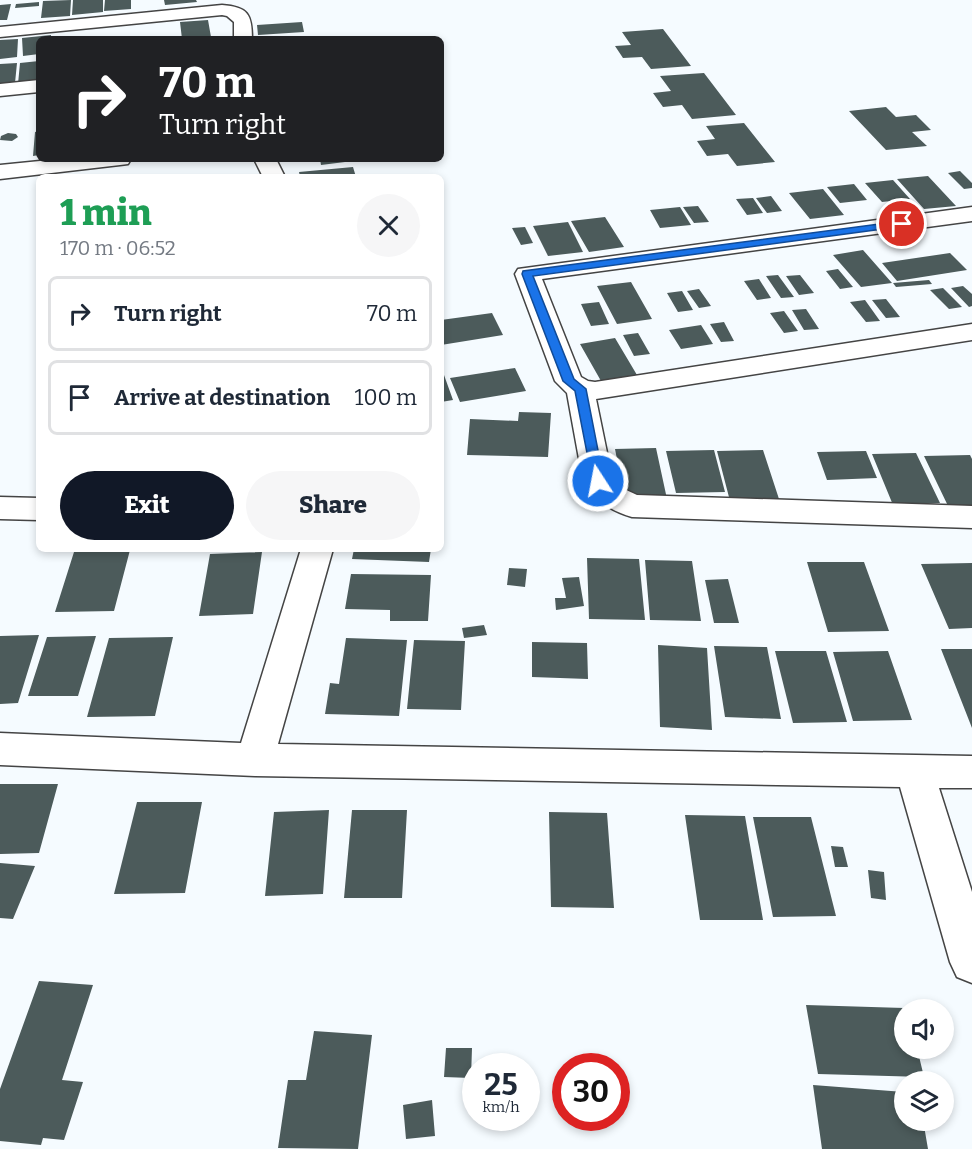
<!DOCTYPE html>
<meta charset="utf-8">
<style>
:root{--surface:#fff;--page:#f6f6f7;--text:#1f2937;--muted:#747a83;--line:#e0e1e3;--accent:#111827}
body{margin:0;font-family:Bitter,serif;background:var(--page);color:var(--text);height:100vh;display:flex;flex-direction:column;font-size:22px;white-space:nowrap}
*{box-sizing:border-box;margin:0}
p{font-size:20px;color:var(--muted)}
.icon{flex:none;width:33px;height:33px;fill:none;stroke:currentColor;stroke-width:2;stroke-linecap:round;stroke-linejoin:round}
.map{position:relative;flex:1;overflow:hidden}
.panel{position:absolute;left:36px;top:174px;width:408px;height:378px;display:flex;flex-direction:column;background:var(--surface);border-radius:9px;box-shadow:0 3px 9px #0003}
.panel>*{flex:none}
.hud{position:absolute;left:36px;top:36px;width:408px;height:126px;border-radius:9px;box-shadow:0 3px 9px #0003;background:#202124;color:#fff;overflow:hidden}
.tools{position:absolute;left:894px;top:999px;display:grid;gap:12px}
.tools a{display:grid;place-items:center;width:60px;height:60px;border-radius:50%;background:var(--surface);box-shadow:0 3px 9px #0003;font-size:30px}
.speed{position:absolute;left:462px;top:1053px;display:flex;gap:12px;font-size:30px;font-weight:700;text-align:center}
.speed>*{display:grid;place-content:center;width:78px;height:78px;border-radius:50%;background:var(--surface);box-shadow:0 3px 9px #0003;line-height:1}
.speed small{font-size:15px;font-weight:400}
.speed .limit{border:9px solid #d22;background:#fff;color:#111}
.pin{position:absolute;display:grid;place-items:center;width:51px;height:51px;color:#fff;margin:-26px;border:3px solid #fff;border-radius:50%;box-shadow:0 2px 6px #0007}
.me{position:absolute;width:66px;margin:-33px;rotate:349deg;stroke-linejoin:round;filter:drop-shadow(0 0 4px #0008)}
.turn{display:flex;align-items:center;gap:21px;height:126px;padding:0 24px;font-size:27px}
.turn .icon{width:78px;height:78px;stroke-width:2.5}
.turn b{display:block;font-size:42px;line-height:51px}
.round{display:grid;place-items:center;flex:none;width:63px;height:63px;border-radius:32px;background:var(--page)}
.headline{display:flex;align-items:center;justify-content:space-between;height:102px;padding:0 24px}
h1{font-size:36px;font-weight:800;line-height:45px;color:#1e9e55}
.action{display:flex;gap:12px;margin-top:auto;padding:12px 24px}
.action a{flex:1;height:69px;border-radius:36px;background:var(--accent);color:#fff;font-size:24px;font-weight:800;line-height:69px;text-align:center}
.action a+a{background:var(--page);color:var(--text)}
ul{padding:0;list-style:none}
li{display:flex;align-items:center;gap:18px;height:75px;margin:0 12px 9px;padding:0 12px;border:3px solid var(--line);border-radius:9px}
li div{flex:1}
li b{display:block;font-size:22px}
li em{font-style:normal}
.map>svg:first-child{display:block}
</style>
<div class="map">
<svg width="972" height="1149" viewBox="0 0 972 1149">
<rect width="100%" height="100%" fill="#f5fbff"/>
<!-- building -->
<path fill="#4c5b5b" d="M71,0L70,16L41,18L43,1Z
M73,0H103V12L72,15Z
M105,0H131V9L104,11Z
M164,0H196L197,2L165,5Z
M39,2V6L15,8L16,4Z
M11,4L7,20H0V5Z
M208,20L211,37L182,39L180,22Z
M302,22L304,32L258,35L257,25Z
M663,29L691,66L651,69L642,57L623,58L615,46L631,45L622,32Z
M51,35V39H39V54L23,56L22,38Z
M18,39L17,57L0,59V40Z
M39,61V81L18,84L20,63Z
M17,63L15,83L0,85V64Z
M704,73L736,115L692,119L682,105L663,107L653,93L671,91L660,76Z
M886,107L896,117L916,115L931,130L912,132L927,146L886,150L849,111Z
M744,123L775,162L737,166L728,154L707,156L697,141L715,139L706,126Z
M39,131V155L33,156L35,132Z
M8,133L16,134L18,137L12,141L0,140L1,136Z
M320,159H352L353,161L321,165Z
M353,167L356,177H300L299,172Z
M960,171L972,183V188L964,189L948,173Z
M928,176L956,206L924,209L897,179Z
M893,180L910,199L882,202L865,183Z
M854,184L867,200L840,203L827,187Z
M823,189L844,215L810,219L789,193Z
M771,196L782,211L767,213L756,198Z
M753,198L763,213L747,215L736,199Z
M698,206L709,222L694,223L683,207Z
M680,207L691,225L660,228L650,210Z
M605,217L624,247L589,252L571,221Z
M568,222L583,252L548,256L533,226Z
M525,227L533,243L521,245L512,228Z
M863,250L892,283L861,287L833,255Z
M950,253L967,270L897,281L882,263Z
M838,269L853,287L840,289L826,271Z
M778,275L794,297L781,298L766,276Z
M800,275L814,293L799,295L786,276Z
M759,279L771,298L757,300L744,281Z
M929,280L932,284L896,287L893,283Z
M631,282L652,319L617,324L597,286Z
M963,286L972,294V306L969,307L951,288Z
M943,288L962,307L949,309L930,290Z
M699,289L711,306L699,308L687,291Z
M682,291L693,310L678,312L667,293Z
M886,299L900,317L886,318L872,300Z
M865,300L880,321L866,322L850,302Z
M599,302L609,324L591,326L581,304Z
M806,309L819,329L804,330L792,310Z
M784,311L798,331L784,333L770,313Z
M492,313L503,335L441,345V320Z
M724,322L734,341L721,342L710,324Z
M701,325L713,344L681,349L669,330Z
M638,333L650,354L634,356L623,335Z
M615,338L637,375L601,381L580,344Z
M515,368L526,391L460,402L450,378Z
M441,375H444L453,400L441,402Z
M519,412L551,413L548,457L467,455L470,419L518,421Z
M656,448L667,499L625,500L615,449Z
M714,450L725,492L676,493L666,451Z
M763,450L779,499L730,501L717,451Z
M866,451L877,478L827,480L817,452Z
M916,453L940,503L893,505L872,454Z
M970,455L972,459V508H949L924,456Z
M354,549H431L429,562L352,559Z
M130,550L114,611L55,612L74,552Z
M262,552L253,614L199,616L210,554Z
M587,558L639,559L645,620L589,619Z
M645,560L692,561L701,621L650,620Z
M807,562H864L889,631L828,632Z
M972,563V628L949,629L921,564Z
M509,568L527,569L525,587L507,585Z
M351,574L431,575L428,621H390V610L345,609Z
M579,577L584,606L556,610L555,598H566L562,578Z
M728,579L739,623H714L705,580Z
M484,625L487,635L464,638L462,628Z
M39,635L18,703L0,704V636Z
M96,636L78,696H28L47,637Z
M173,637L155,716L87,717L109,638Z
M346,638L407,640L399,716L325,714L330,683L339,684Z
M414,640L465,641L461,710L407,709Z
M532,642L587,643L588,679L532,677Z
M658,645L707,648L712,730L660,727Z
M714,646L767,647L781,719L725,717Z
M941,649H972V728Z
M775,651H826L847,722L793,723Z
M888,651L912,720L853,721L833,652Z
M0,784H58L39,853L0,854Z
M137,802H202L185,893L114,894Z
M329,810L323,894L265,896L274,812Z
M352,810H407L402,898H344Z
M549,812L607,813L614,908L551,907Z
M685,815L745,816L763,920H700Z
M753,817H811L836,916L773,917Z
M831,846L843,847L848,867H835Z
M0,863L35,866L13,919L0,918Z
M868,870L884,872L886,900L871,898Z
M39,981L93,985L62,1080L83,1082L64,1140L43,1138L41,1145L0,1141V1089Z
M806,1005L904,1008V1048H917L924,1077L818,1074Z
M314,1031L372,1035L358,1149L278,1148L288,1080H306Z
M446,1048H472L471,1078L444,1077Z
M813,1085L904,1092V1120H923L928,1149H822Z
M432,1100L435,1136L406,1139L403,1105Z"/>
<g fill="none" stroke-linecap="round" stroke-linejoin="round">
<!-- street casing -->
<g stroke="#444" stroke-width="3">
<path id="street" d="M222,5C248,7 252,14 252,39H234V22L227,16L222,15L0,37V27Z
M39,80V92L0,96V84Z
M60,159H131L128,164L120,165L0,179V165Z
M254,159H276L285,177H263Z
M972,207V221L542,279L581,377L588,381L595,382L972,324V340L596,399L612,477L624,489L637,495L972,506V528L632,517C611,511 594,500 583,481L567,393L555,381L515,274L518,269Z
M0,497L39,498V520L0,519Z
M301,549H333L278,744L972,756V788H939L972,892V983L957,977L950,962L900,787L255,776L0,765V733L241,743Z"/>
</g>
<!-- street -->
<use href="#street" fill="#fff" fill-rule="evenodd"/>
</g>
<!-- route -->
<path fill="#1a73e8" stroke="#114b97" stroke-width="1.5" d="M902,221L907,224L905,226L533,276L574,379L586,389L604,481L602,484H593L575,391L563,381L522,274L523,271Z"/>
</svg>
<div class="tools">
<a><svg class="icon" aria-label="sound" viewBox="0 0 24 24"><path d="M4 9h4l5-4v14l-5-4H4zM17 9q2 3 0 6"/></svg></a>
<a><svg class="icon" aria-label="layers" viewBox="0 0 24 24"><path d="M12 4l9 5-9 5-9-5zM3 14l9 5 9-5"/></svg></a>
</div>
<div class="speed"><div>25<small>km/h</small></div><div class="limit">30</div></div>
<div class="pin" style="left:902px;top:224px;background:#d93025"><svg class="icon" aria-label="arrive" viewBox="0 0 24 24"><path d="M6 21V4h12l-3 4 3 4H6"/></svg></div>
<svg class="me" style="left:598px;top:481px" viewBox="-20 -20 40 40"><circle r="17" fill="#1a73e8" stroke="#fff" stroke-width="3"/><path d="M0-11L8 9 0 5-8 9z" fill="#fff"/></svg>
<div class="hud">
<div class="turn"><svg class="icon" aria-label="right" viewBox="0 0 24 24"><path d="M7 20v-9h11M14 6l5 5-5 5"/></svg><div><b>70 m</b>Turn right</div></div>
</div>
<section class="panel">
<div class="headline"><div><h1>1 min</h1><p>170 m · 06:52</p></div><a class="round"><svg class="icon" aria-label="close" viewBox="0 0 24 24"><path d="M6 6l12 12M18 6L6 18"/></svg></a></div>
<ul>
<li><svg class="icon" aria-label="right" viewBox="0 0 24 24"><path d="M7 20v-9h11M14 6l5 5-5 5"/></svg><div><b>Turn right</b></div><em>70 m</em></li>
<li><svg class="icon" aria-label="arrive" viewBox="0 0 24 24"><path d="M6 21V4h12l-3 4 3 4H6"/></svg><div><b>Arrive at destination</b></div><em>100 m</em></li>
</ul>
<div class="action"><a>Exit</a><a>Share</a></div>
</section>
</div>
